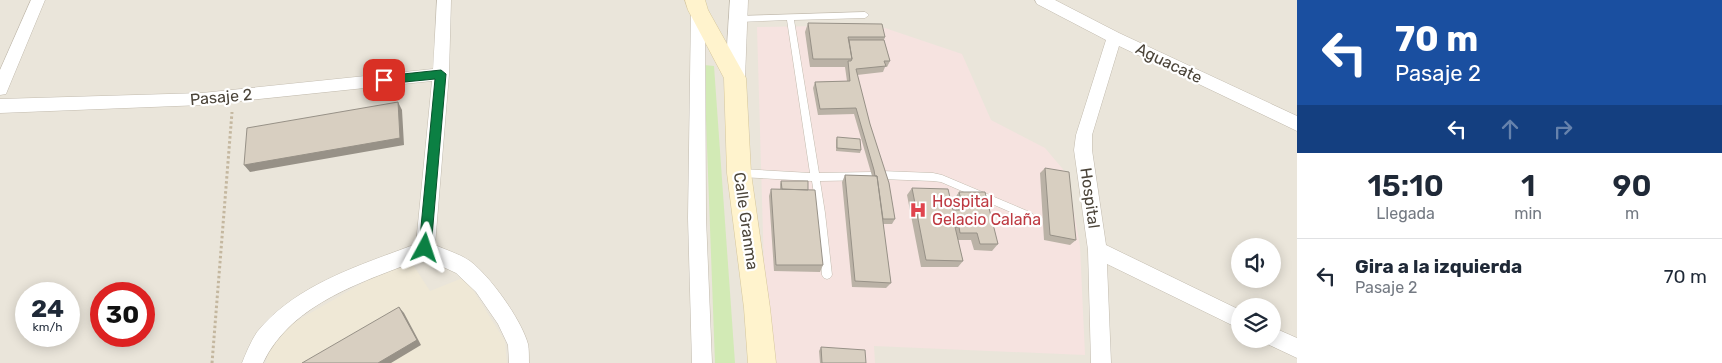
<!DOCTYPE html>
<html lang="es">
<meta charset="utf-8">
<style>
:root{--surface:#fff;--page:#f6f6f7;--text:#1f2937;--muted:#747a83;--line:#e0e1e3}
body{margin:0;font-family:Rubik,sans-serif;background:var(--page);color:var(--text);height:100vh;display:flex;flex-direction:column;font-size:19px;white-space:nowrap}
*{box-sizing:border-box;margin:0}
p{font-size:16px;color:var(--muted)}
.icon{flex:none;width:28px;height:28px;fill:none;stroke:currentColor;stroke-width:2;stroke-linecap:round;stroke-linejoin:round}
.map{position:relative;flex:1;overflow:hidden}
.panel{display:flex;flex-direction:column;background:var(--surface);width:425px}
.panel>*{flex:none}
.top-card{background:#1a4fa0;color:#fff;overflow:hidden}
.controls{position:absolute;left:1231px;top:238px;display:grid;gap:10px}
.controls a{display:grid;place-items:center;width:50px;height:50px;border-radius:50%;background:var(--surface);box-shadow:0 2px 12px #0003;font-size:25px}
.speed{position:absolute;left:15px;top:282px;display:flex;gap:10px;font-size:25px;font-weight:700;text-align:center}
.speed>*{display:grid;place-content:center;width:65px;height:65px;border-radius:50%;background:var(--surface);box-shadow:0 2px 12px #0003;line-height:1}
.speed small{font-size:12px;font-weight:400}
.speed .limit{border:8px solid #d22;background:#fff;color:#111}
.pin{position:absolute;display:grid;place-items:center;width:42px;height:42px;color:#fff;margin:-21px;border-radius:10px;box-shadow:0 2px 8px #0006}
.me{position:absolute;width:55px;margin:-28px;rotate:5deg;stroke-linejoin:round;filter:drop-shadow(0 0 4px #0008)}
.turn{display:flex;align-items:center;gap:18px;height:105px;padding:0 15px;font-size:22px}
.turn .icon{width:65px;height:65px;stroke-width:2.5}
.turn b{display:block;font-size:35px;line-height:42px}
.lanes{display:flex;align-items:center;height:48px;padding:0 15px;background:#0003;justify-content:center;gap:25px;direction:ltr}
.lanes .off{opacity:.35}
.eta{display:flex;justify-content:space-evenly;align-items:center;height:85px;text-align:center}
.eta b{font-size:30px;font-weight:600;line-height:35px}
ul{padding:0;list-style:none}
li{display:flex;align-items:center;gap:15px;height:75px;padding:0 15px;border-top:1px solid var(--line)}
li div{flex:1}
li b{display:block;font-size:19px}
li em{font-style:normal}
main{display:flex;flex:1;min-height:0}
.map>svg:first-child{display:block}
</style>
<main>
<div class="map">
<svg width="1297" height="363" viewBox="0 0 1297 363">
<rect width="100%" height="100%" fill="#f6f3ec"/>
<!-- residential -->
<path fill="#eae5da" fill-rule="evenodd" d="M0,0H1297V363H0ZM1240,246H1272V279H1240ZM26,294H69V336H26ZM101,294H144V336H101ZM1240,306H1272V339H1240Z"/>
<!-- education -->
<path fill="#efe8d6" d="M408,257L430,291L465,277L505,341L507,363H266L272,335Z"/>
<!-- medical -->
<path fill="#f6e3e0" d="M876,25L962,54L991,120L1045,148L1067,174L1080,246L1085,355L874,346L875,363H776L764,269L757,27Z"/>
<!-- green -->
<path fill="#d2eab5" d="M704,65L714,66L735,363H715Z"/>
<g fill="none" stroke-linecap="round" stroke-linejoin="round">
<!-- service casing -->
<g stroke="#c2bbae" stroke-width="1">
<path id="service" d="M865,12L869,15L865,18L794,20L819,173L872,172L875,173L876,176L875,179L872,180L820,181L825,213L832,275L830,278L827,279L824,278L822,275L817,213L812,181L741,177L738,176L737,173L738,170L741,169L810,173L787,20L739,22L735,19L739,16Z
M881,171L933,173L942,175L1032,213L1034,216L1032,219L1029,220L941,182L933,181L881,179L878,178L877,175L878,172Z"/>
</g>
<!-- minor casing -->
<g stroke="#c2bbae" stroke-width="1">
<path id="minor" d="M31,0H45L8,89L6,94L0,95V70Z
M437,0H451L449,74L435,245C446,250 460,254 470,261C490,276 521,319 528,344C529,349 529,357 529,363H509L508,345L498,324L476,292L456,273L424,258C366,281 292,302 263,363H242C246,353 251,341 257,332C296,284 361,265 416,244L432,81L202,105L0,113V99L202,93L433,69Z
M1035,0H1055L1119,33L1297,116V131L1119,46L1092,135V150L1106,245L1240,310V329L1107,264L1111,363H1091L1088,250L1074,150L1076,135L1106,40L1037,4Z
M698,5L703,6L705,10L706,218L712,363H692L688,218L691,10L693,6Z
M1272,327L1297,338V358L1265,343L1263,339H1272Z"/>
</g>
<!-- tertiary casing -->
<g stroke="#c2bbae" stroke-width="1">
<path id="tertiary" d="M730,0H748L745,78L742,83L735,86L728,83L725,78Z"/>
</g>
<!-- secondary casing -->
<g stroke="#d6c79b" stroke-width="1">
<path id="secondary" d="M685,0H705L708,10L746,78L751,173L770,308L776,363H748L744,308L727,173L724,78L688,10Z"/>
</g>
<!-- path -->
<path stroke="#c4b79f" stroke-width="3" stroke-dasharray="2.5 2.5" stroke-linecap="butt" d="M212,363L232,112"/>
<!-- service -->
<use href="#service" fill="#fff" fill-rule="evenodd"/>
<!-- minor -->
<use href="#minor" fill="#fff" fill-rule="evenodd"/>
<!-- tertiary -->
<use href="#tertiary" fill="#fff" fill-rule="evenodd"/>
<!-- secondary -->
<use href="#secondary" fill="#fff3cd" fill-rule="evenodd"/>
</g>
<!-- wall -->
<path fill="#bab2a6" d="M808,23L885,37L884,40L890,61L887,67H885L883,72L857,75L895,219L892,224H883L891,283L886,288L852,287L842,182L845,175L872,176L854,114L818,115L813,88L815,82L847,81L845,67H810L805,32Z
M837,137L861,150L860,153L836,151V140Z
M1045,168L1076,240L1070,245L1044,240L1040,173Z
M781,181L808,190L823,265L820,272L774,271L769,196L771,189H780V184Z
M912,188L953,210H956L954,199L959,192L998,244L992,251L974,250L971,240H958L963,261L958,267H921L907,195Z
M821,347L866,363H820L819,351Z"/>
<!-- shaded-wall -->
<path fill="#979187" d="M398,102L402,110L404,145L250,172L244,165Z
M399,307L404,313L421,345L391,363H378Z"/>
<!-- building -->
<path fill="#d8cfc1" stroke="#979187" d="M808,23L882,24L885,37H848L852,59H813Z
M849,40H884L890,61H884L886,66L856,69L870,124L889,183L895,219H883L877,176H875L874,170L856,108L820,109L815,82L850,81L848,61H851L852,59Z
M398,102L400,138L244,165L247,128Z
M837,137L860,139L861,150L837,148Z
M1045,168L1069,172L1076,240L1050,235Z
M845,175L877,176L891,283L855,281Z
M781,181H808V190L782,189Z
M912,188L948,189L953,210H964L959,192H985L998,244H980L977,233H960L959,227H955L963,261L926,260Z
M771,189L815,190L823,265H776Z
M399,307L417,340L378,363H302Z
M821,347L865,350L866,363H822Z"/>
<!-- route -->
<path fill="#0b8043" stroke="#07532c" d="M441,70L446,74L431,248L429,252L425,254L421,252L419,248L435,79L384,84L379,80L384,76Z"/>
<!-- icons -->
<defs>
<g id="hospital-bare" transform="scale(1.35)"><path d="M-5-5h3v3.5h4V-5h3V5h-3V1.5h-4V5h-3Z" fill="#e0444e" stroke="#fff" stroke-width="2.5" paint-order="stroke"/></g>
</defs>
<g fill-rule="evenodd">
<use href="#hospital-bare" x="918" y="210"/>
</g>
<g text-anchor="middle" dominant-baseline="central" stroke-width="4.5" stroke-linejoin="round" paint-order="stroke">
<!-- street labels -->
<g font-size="16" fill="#4b4439" stroke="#fff">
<text transform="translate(1169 63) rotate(26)">Aguacate</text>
<text transform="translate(221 97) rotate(-5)">Pasaje 2</text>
<text transform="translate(1090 198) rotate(82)">Hospital</text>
<text transform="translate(746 221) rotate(82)">Calle Granma</text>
</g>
<!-- health labels -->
<g font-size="16" fill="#be3a42" stroke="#fff" text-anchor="start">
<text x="932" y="201">Hospital<tspan x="932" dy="18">Gelacio Calaña</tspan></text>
</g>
</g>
</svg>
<div class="controls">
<a><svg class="icon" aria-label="sound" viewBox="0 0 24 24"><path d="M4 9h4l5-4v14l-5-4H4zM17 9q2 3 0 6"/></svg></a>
<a><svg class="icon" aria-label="layers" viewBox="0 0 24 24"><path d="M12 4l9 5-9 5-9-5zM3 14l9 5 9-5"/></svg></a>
</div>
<div class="speed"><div>24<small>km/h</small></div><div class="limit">30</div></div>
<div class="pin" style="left:384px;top:80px;background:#d93025"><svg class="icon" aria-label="arrive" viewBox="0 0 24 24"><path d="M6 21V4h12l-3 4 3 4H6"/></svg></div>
<svg class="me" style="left:425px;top:248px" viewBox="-20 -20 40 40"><path d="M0-17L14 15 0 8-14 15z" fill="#0b8043" stroke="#fff" stroke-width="4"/></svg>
</div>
<section class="panel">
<div class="top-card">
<div class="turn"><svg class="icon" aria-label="left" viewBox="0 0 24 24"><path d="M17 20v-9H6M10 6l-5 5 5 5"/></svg><div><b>70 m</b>Pasaje 2</div></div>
<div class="lanes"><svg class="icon" aria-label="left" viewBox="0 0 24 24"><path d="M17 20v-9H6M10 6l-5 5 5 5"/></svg><svg class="icon off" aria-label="ahead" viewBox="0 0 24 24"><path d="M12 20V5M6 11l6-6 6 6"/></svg><svg class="icon off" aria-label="right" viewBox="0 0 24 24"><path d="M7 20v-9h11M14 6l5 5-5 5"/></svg></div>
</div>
<div class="eta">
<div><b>15:10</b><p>Llegada</p></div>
<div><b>1</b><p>min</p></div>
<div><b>90</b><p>m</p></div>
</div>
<ul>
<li><svg class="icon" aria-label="left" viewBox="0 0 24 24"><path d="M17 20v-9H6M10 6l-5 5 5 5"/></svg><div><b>Gira a la izquierda</b><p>Pasaje 2</p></div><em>70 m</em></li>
</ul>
</section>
</main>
